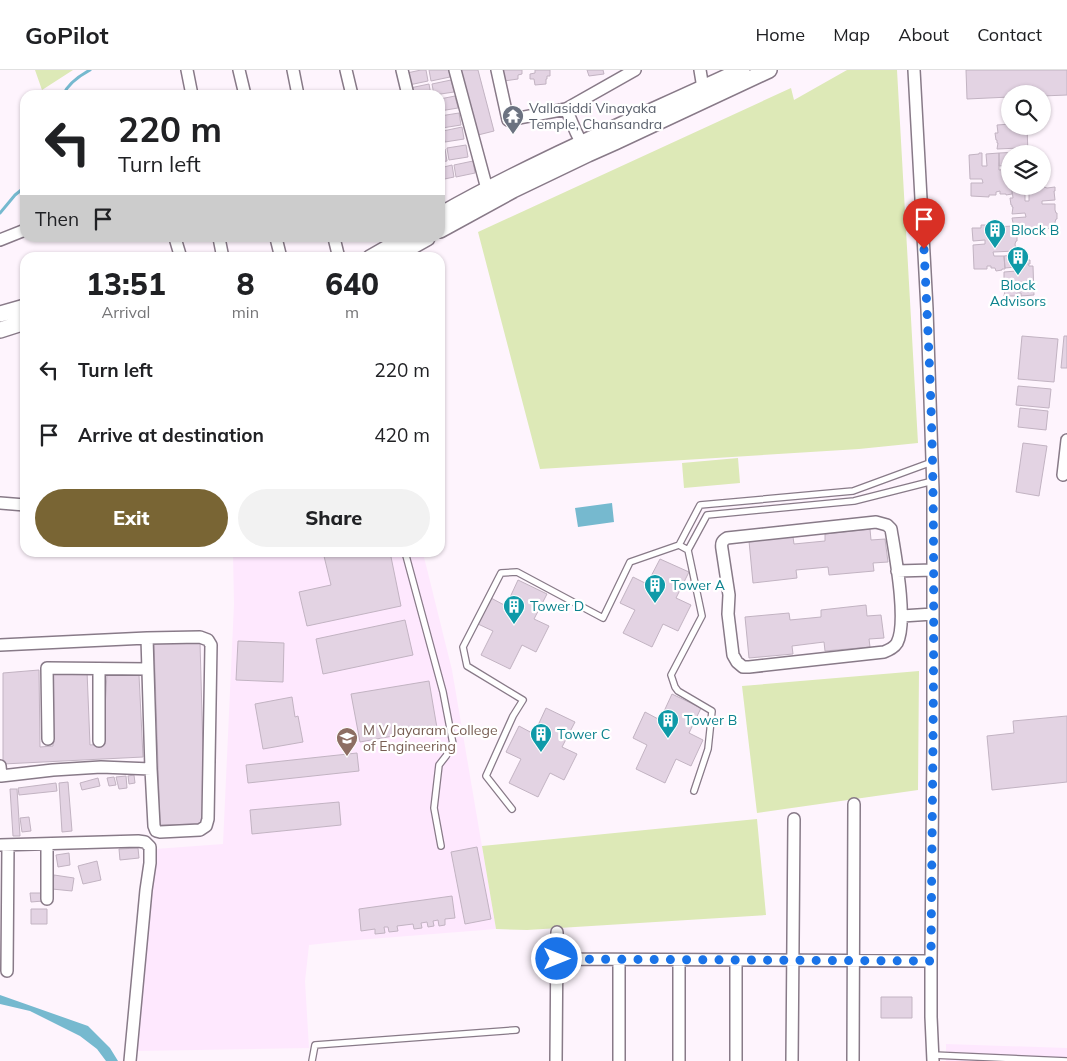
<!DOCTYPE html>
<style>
:root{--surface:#fff;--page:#f2f2f2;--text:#202124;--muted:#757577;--line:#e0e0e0;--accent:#796534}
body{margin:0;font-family:Mulish,sans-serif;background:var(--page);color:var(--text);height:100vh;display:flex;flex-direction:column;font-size:19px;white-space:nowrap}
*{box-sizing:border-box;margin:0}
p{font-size:16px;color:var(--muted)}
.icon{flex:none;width:28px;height:28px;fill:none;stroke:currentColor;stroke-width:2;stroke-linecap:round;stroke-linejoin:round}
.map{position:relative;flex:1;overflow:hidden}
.details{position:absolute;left:20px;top:182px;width:425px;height:305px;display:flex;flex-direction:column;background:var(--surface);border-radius:15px;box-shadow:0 1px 4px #0004}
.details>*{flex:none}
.guide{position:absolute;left:20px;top:20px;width:425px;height:152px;border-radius:15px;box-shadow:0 1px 4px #0004;background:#fff;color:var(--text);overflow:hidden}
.tools{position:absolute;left:1001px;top:15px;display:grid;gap:10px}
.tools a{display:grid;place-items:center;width:50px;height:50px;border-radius:50%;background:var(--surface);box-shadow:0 1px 4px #0004;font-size:25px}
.pin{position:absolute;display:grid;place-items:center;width:42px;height:42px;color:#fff;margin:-51px -21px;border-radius:50% 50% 50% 0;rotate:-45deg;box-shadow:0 0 5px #0007}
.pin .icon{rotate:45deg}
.me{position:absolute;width:55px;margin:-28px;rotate:90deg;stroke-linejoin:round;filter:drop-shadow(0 0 4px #0008)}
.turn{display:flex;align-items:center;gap:18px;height:105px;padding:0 15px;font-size:22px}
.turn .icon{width:65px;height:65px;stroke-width:2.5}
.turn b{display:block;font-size:35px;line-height:42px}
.then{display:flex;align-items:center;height:48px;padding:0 15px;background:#0003;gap:10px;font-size:19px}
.eta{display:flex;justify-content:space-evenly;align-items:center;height:85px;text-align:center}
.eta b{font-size:30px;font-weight:800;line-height:35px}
.action{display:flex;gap:10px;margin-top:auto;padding:10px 15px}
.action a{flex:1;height:58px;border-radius:30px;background:var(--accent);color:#fff;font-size:20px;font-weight:800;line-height:58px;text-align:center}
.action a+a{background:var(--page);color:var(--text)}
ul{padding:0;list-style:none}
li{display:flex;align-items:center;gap:15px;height:65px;padding:0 15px}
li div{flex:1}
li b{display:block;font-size:19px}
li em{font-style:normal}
header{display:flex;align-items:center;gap:30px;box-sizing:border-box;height:70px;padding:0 25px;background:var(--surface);border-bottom:1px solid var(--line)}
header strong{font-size:24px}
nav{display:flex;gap:28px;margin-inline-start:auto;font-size:18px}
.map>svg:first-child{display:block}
</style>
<header>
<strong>GoPilot</strong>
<nav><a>Home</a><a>Map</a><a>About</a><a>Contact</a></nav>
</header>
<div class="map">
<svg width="1067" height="991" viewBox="0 0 1067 991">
<rect width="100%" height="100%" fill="#fef4fd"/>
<!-- built -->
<path fill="#fee8fe" d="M233,483H423L452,600L496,859L345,871L309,875L305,911L309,978L137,981L155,779L223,774L234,534Z
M946,974L1067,978V991H946Z"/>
<!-- green -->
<path fill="#dde9b7" d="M35,0H73L42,20Z
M847,0H897L918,373L859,379L540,399L478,162L791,18L794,30Z
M738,388L740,413L684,418L682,393Z
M919,601L918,720L757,743L742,616Z
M757,749L766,845L527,860L496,859L482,776Z"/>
<!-- water -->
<path fill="#76b9cf" d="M612,433L614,452L578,457L575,438Z
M0,925L88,956L110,978L118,991H106L97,979L80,966L30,941L0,934Z"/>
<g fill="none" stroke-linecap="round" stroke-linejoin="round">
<!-- stream -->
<path stroke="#76b9cf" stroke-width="3" d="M63,25C68,14 79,6 90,0
M0,143L15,125L25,117"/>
</g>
<!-- building -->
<path fill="#e3d3e3" stroke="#c2b3c2" d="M421,0H426L428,11L409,15L407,3Z
M429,0H449L450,7L431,11Z
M457,0H478L494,61L474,66Z
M503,0H522V4L518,5V9L504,11Z
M535,0H550V6H547V9H546V14L535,15L534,9H530V4L535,3Z
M587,0H603L604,4L589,6Z
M966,0H1067V25L1042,26V24H1010V27L967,29Z
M451,10L454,22L434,25L432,14Z
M429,14L431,25H411L410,18Z
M455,26L458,38L440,41V29Z
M459,43L461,55L442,58L440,46Z
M1010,54V56H1027L1028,84H1010V95L999,96V83L1020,82V78L997,79L998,73H997V70H996L995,63H998L997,55Z
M462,57L464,69L445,72L443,61Z
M466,75L468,87L449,90L447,78Z
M445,79L447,91L440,92V80Z
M979,83H982V96H987L986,84L999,83V100L1010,99V116H1013L1012,117V124L1006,125V124H1000V121L996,122V125H989V127L971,126V113H983L982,109H970L969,85L979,84Z
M473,91L475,103L456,107L454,95Z
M452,95L454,107L440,110V98Z
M1037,116H1044V117L1047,118L1055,117V121H1054L1055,130L1042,131V134H1055V140L1056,143H1057V149H1056L1055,152L1056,158L1043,159V156L1039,157V159L1032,160V162H1026V161L1020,160H1018V162H1015L1012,148L1026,147L1025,143L1012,144L1013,137H1012V135H1011L1010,128H1013L1012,120L1025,118V131H1029V119L1037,118Z
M981,155H988V157H991L1015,156V165H1017V171H1016L1015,174L1016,181L993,182L994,186H1004L1005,199H1002V200L996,201L995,198H991V196H987V199H974L973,175L985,174V170L973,171L972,158H981Z
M1020,182V184H1028V190H1030V194H1028L1029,196H1033L1034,225L1021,226V223H1017V226H1004L1005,220L1004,217H1002V211H1004V202L1016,201V197L1005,198L1004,186L1014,185V183Z
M1022,266L1058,269L1054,312L1018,309Z
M1064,266H1067V298H1061Z
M1018,316L1051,319L1049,338L1016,335Z
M1020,338L1048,341L1046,360L1018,357Z
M1023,373L1047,376L1039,426L1016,422Z
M870,459L871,470L885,469L888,492L873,493L874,501L829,505L828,497L796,500L797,508L753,513L749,471L793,467L794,474L825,471V464Z
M323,482H390L401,536L307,556L299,522L331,515Z
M660,489L689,502L676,528L691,535L678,561L663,554L652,577L623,563L635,540L620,533L633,507L647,514Z
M518,510L547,524L534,549L549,556L536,582L522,575L510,599L481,585L493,561L478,554L491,528L506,536Z
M866,535L867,546L881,545L884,568L869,569L870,577L825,581L824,572L792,576L793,584L749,588L745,547L789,543L790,550L821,547V540Z
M405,550L413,585L323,604L316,569Z
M238,571L284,573L283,612L236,610Z
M200,572L205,754L160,755L154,573Z
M39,600L40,677L53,676V602L87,601L90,675L103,674L107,603L139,605L143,687L3,694V603Z
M429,611L437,658L360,672L351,624Z
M672,624L701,638L689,663L703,670L691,696L676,689L665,713L636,699L647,675L633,668L645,642L660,650Z
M292,627L295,647L298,646L303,672L263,679L255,634Z
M546,638L575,652L562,677L577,684L564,710L550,703L538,727L509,713L521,689L506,682L519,656L534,664Z
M1067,646V712L992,720L987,666L1014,663L1013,651Z
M357,683L359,701L248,713L246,695Z
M134,705L135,713L129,714L128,706Z
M126,706L127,718L119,719L116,707Z
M114,707L116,715L109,716L107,708Z
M98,708L100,716L82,720L80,713Z
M68,712L72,761L62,762L59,713Z
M56,713L57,721L19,725L18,718Z
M10,719H17L20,766H13Z
M339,732L341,755L252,764L250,740Z
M29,747L31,761L22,762L20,748Z
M477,777L491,849L465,854L451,782Z
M138,778L139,788L120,790L119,779Z
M69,783L70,795L58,797L56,785Z
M97,791L101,810L83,814L78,796Z
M54,805L74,808L72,821L52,819Z
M30,823H43V831L31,832Z
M452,826L455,848L445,849V855L439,856L438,850L433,851L434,856L428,857L427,852L421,853L422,858L414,859L413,854L397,856L398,861L389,862L388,857H384L385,863L375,864V859L361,861L359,839Z
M31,839H47V854H31Z
M881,927H912V948H881Z"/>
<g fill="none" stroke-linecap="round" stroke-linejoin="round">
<!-- service casing -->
<g stroke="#887a88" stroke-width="8">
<path id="service" d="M679,475L700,435L853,421L932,392
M405,482L443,622L453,674L446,686L439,695L434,738L441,776
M694,721L708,679L712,641L678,621L675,617L671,605L702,546L688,480L707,445L854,431L933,411
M512,739L486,706L513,646L523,630L467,596L463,577L501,503L517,502L603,548L630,492L679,475L688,480
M933,985L1067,991
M312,991L315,975L516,960"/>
</g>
<!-- minor casing -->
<g stroke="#887a88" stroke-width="14">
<path id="minor" d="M187,0L192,25
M239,0L245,25
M293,0L298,25
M346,0L352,25
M402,0L408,25
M455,0L487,119
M497,0L508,50L566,39L576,62L585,80
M700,0L703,18
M914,0L927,239L933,420V675L931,891V947L933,991
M566,39L635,0
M175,168L181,188
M219,168L223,188
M276,168L281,188
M334,168L339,188
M0,170L25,160
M1063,405L1067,370
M0,433L25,435
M876,452L887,455L891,459C895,484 908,552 897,573C894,578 889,580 884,582L749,597H743L737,592L733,585L728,544L729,525L722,479C721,473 722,471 727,468Z
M897,501L933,500
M902,546L933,544
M147,568L151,699
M0,575L147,568L200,567L208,570L211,575L208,749L206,756L200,760L160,762L156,761L154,756L151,699L101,697L53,700L1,706L0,696
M48,669L47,598L148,599
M99,671V599
M0,775L138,771L145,772L150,777V793L146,820L130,991
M47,829V774
M557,889L931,891
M7,901L8,775
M556,991L557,862
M619,991V890
M679,991V890
M736,991V890
M792,991L794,749
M853,991L854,734"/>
</g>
<!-- secondary casing -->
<g stroke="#887a88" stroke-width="18">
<path id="secondary" d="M440,145C537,90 641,47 742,0
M440,160L513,120L588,84L615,72L769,0
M370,188L405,168
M391,188L427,168
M0,244L25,237
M0,260L25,252"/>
</g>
<!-- service -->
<use href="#service" stroke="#fff" stroke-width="5.5"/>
<!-- minor -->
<use href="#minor" stroke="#fff" stroke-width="11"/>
<!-- secondary -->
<use href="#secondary" stroke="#fff" stroke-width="15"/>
</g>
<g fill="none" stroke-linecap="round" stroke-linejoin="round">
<!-- route -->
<path stroke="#1a73e8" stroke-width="9" stroke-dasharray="0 16.2" d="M557,889L931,891C932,734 935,578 933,421C932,341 928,260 924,179"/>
</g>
<!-- icons -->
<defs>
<g id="temple-pin" transform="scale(1.125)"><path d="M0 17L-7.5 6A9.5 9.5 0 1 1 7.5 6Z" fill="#6b7280" stroke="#fff"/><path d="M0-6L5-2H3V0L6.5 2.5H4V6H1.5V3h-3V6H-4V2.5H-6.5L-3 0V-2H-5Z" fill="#fff"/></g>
<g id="building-pin" transform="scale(1.125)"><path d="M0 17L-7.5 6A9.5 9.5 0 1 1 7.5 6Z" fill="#0f9aa8" stroke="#fff"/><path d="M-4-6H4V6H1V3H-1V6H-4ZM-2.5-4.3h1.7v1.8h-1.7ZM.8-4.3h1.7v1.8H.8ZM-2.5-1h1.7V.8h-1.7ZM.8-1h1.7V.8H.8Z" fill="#fff"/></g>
<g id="university-pin" transform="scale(1.125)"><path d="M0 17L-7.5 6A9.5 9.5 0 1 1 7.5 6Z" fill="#8d6e63" stroke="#fff"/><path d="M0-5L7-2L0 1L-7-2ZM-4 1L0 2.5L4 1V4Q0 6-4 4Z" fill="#fff"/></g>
</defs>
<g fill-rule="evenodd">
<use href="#temple-pin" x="513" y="46"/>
<use href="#building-pin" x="995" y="160"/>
<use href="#building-pin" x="1018" y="187"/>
<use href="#building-pin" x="655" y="515"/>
<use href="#building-pin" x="514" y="536"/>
<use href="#building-pin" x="668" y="650"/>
<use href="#building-pin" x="541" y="664"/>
<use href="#university-pin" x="347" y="668"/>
</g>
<g text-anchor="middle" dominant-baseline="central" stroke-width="4.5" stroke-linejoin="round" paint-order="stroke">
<!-- worship labels -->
<g font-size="14" fill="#5b616d" stroke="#fff" text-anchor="start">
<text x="529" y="38">Vallasiddi Vinayaka<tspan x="529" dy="16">Temple, Chansandra</tspan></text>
</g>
<!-- culture labels -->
<g font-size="14" fill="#0d838f" stroke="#fff" text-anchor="start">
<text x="1011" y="160">Block B</text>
<text x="1018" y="215" text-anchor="middle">Block<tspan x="1018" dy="16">Advisors</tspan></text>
<text x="671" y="515">Tower A</text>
<text x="530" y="536">Tower D</text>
<text x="684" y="650">Tower B</text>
<text x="557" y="664">Tower C</text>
</g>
<!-- education labels -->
<g font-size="14" fill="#785e54" stroke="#fff" text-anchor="start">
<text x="363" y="660">M V Jayaram College<tspan x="363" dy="16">of Engineering</tspan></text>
</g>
</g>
</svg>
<div class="tools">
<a><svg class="icon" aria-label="search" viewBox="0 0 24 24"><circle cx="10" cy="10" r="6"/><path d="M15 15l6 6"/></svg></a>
<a><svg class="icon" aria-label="layers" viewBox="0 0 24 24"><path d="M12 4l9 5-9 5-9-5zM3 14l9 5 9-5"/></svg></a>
</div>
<div class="pin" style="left:924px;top:179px;background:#d93025"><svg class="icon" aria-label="arrive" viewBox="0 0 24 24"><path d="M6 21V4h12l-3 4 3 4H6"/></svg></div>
<svg class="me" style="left:557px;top:889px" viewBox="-20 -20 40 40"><circle r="17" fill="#1a73e8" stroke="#fff" stroke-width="3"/><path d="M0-11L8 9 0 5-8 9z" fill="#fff"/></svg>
<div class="guide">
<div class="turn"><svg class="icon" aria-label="left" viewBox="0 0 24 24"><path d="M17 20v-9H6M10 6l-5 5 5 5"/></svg><div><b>220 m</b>Turn left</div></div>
<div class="then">Then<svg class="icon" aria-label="arrive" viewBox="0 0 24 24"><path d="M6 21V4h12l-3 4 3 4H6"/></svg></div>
</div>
<section class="details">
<div class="eta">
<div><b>13:51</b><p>Arrival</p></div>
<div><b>8</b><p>min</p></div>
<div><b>640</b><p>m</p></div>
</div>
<ul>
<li><svg class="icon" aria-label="left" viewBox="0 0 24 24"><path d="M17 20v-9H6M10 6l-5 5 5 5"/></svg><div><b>Turn left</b></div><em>220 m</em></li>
<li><svg class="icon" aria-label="arrive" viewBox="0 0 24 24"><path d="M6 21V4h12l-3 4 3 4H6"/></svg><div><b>Arrive at destination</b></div><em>420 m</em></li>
</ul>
<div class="action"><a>Exit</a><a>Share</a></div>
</section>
</div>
